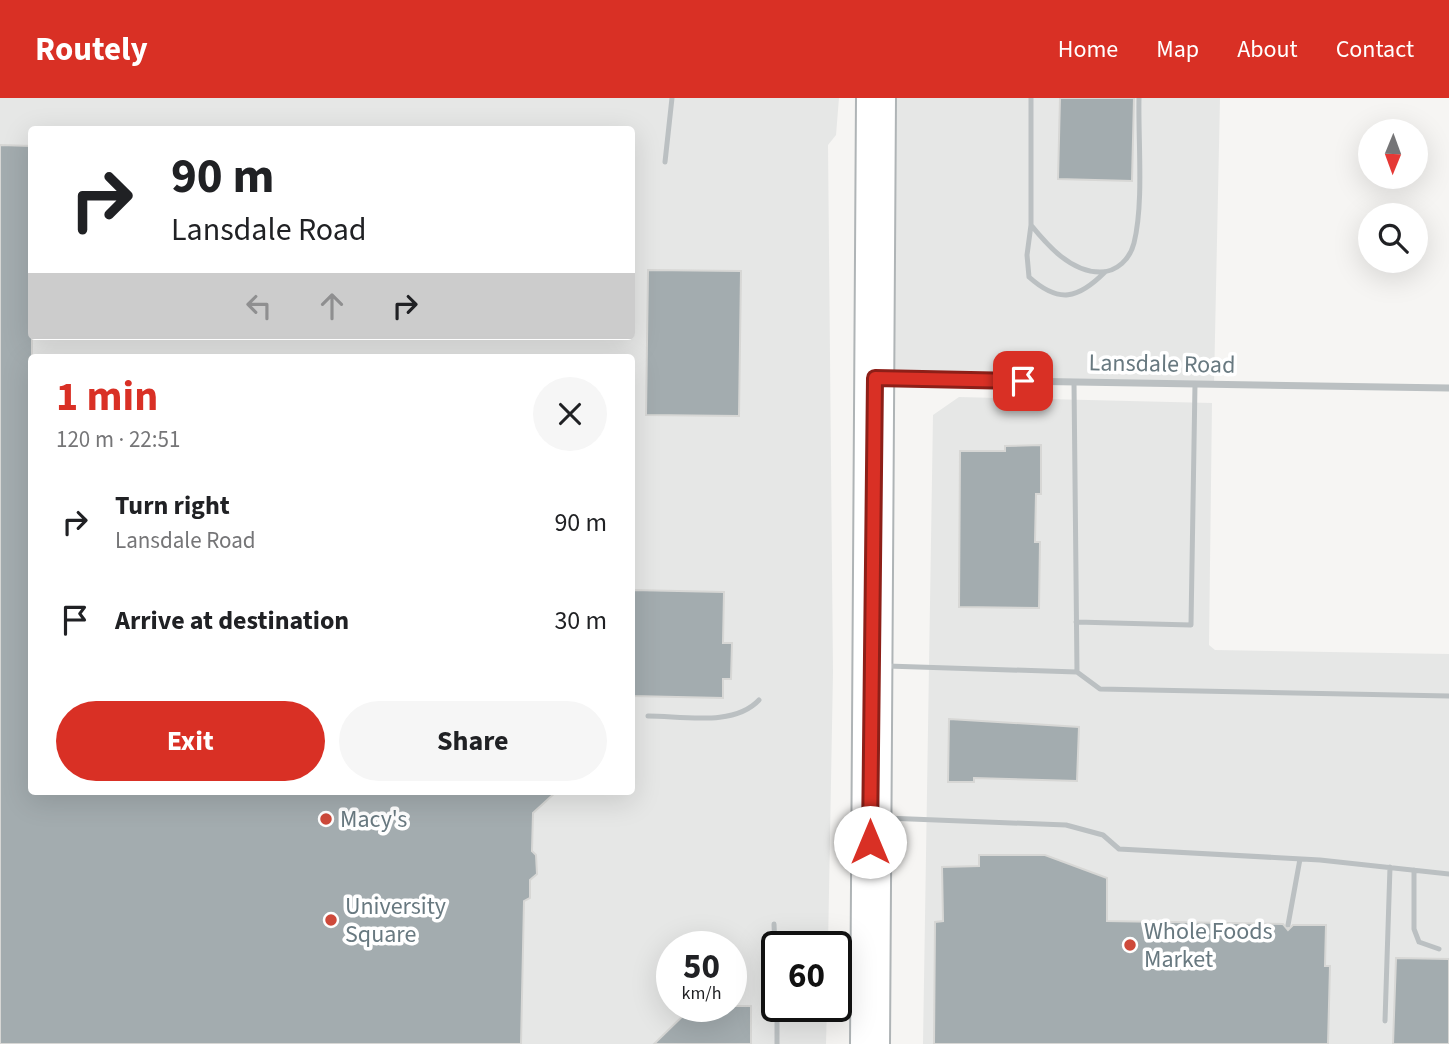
<!DOCTYPE html>
<meta charset="utf-8">
<style>
:root{--surface:#fff;--page:#f6f6f6;--text:#202124;--muted:#757577;--accent:#d93025}
body{margin:0;font-family:"Source Sans 3",sans-serif;background:var(--page);color:var(--text);height:100vh;display:flex;flex-direction:column;font-size:26px;white-space:nowrap}
*{box-sizing:border-box;margin:0}
p{font-size:23px;color:var(--muted)}
.icon{flex:none;width:38px;height:38px;fill:none;stroke:currentColor;stroke-width:2;stroke-linecap:round;stroke-linejoin:round}
.map{position:relative;flex:1;overflow:hidden}
.side{position:absolute;left:28px;top:256px;width:607px;height:441px;display:flex;flex-direction:column;background:var(--surface);border-radius:7px;box-shadow:0 7px 28px #0002}
.side>*{flex:none}
.hud{position:absolute;left:28px;top:28px;width:607px;height:214px;border-radius:7px;box-shadow:0 7px 28px #0002;background:#fff;color:var(--text);overflow:hidden}
.needle{width:46px;rotate:181deg}
.buttons{position:absolute;left:1358px;top:21px;display:grid;gap:14px}
.buttons a{display:grid;place-items:center;width:70px;height:70px;border-radius:50%;background:var(--surface);box-shadow:0 7px 28px #0002;font-size:35px}
.speed{position:absolute;left:656px;top:833px;display:flex;gap:14px;font-size:35px;font-weight:700;text-align:center}
.speed>*{display:grid;place-content:center;width:91px;height:91px;border-radius:50%;background:var(--surface);box-shadow:0 7px 28px #0002;line-height:1}
.speed small{font-size:18px;font-weight:400}
.speed .limit{border:4px solid #111;border-radius:10px;background:#fff;color:#111}
.pin{position:absolute;display:grid;place-items:center;width:60px;height:60px;color:#fff;margin:-30px;border-radius:14px;box-shadow:0 4px 10px #0006}
.me{position:absolute;width:77px;margin:-38px;rotate:0deg;stroke-linejoin:round;filter:drop-shadow(0 0 5px #0008)}
.turn{display:flex;align-items:center;gap:24px;height:147px;padding:0 28px;font-size:32px}
.turn .icon{width:91px;height:91px;stroke-width:2.5}
.turn b{display:block;font-size:49px;line-height:60px}
.lanes{display:flex;align-items:center;height:66px;padding:0 28px;background:#0003;justify-content:center;gap:35px;direction:ltr}
.lanes .off{opacity:.35}
.round{display:grid;place-items:center;flex:none;width:74px;height:74px;border-radius:37px;background:var(--page)}
.head{display:flex;align-items:center;justify-content:space-between;height:119px;padding:0 28px}
h1{font-size:42px;font-weight:700;line-height:52px;color:var(--accent)}
.action{display:flex;gap:14px;margin-top:auto;padding:14px 28px}
.action a{flex:1;height:80px;border-radius:42px;background:var(--accent);color:#fff;font-size:28px;font-weight:700;line-height:80px;text-align:center}
.action a+a{background:var(--page);color:var(--text)}
ul{padding:0;list-style:none}
li{display:flex;align-items:center;gap:21px;height:98px;padding:0 28px}
li div{flex:1}
li b{display:block;font-size:26px}
li em{font-style:normal}
header{display:flex;align-items:center;gap:42px;box-sizing:border-box;height:98px;padding:0 35px;background:var(--accent);color:#fff}
header strong{font-size:33px}
nav{display:flex;gap:38px;margin-inline-start:auto;font-size:24px}
.map>svg:first-child{display:block}
</style>
<header>
<strong>Routely</strong>
<nav><a>Home</a><a>Map</a><a>About</a><a>Contact</a></nav>
</header>
<div class="map">
<svg width="1449" height="946" viewBox="0 0 1449 946">
<rect width="100%" height="100%" fill="#f6f5f3"/>
<!-- built -->
<path fill="#e6e7e6" fill-rule="evenodd" d="M0,0H839L836,37L828,47L833,574L828,849H777V908H827L826,946H0ZM32,32H632V238H32ZM32,259H632V693H32ZM672,849H732V908H672Z
M878,0H1220L1214,286L875,280Z
M959,299L1212,305L1209,547L1215,552L1449,556V946H923L933,317Z"/>
<!-- building -->
<path fill="#a3acaf" stroke="#d7d7d5" stroke-width="2" d="M1060,0H1134L1132,83L1058,81Z
M0,47L32,48V693H557L533,715L532,753L536,757L537,776L530,782V800L524,803L521,946H0Z
M648,172L741,173L739,318L646,317Z
M1041,347V396H1036L1035,444H1040L1039,510L959,509L960,353H1005V348Z
M632,492L724,494L723,545H732L731,581H723V600L632,598Z
M949,621L1079,629L1077,683L974,680V684H948Z
M979,757H1045L1107,780V823L1283,826L1288,832L1293,827H1326L1325,868H1330L1328,946H934L935,824L943,823L942,769L979,768Z
M1396,860L1449,861V946H1393Z
M693,908H751V946H654Z"/>
<g fill="none" stroke-linecap="round" stroke-linejoin="round">
<!-- primary casing -->
<g stroke="#afb4b6" stroke-width="42">
<path id="primary" d="M870,946L876,0"/>
</g>
<!-- service -->
<path stroke="#bbc0c2" stroke-width="5" d="M1031,0V127C1048,148 1071,174 1100,174C1117,174 1130,161 1134,145C1144,105 1138,43 1139,0
M665,64L672,0
M1031,127L1027,157L1029,179C1059,206 1078,201 1105,174
M1074,284L1077,574
M1076,524L1191,527L1195,286
M887,568L1077,574L1100,591L1449,598
M648,618C682,618 734,629 759,602
M886,720L1066,727L1103,737L1119,751L1320,762L1449,776
M1414,772V831L1419,844L1439,851
M774,826L777,898
M1288,827L1300,761
M1385,923L1390,769
M777,946V908"/>
<!-- minor -->
<path stroke="#bbc0c2" stroke-width="7" d="M886,281L1449,290"/>
<!-- primary -->
<use href="#primary" stroke="#fff" stroke-width="38"/>
</g>
<g fill="none" stroke-linecap="round" stroke-linejoin="round">
<!-- route casing -->
<g stroke="#8d1f18" stroke-width="18">
<path id="route" d="M870,744L875,280L1023,283"/>
</g>
<!-- route -->
<use href="#route" stroke="#d93025" stroke-width="12"/>
</g>
<!-- markers -->
<g fill="#ce493a" stroke="#fff" stroke-width="2.5">
<circle cx="326" cy="721" r="7"/>
<circle cx="331" cy="822" r="7"/>
<circle cx="1130" cy="847" r="7"/>
</g>
<g text-anchor="middle" dominant-baseline="central" stroke-width="7" stroke-linejoin="round" paint-order="stroke">
<!-- street labels -->
<g font-size="24" fill="#687980" stroke="#fff">
<text transform="translate(1162 266) rotate(1)">Lansdale Road</text>
</g>
<!-- poi labels -->
<g font-size="24" fill="#687980" stroke="#fff" text-anchor="start">
<text x="340" y="721">Macy's</text>
<text x="345" y="808">University<tspan x="345" dy="28">Square</tspan></text>
<text x="1144" y="833">Whole Foods<tspan x="1144" dy="28">Market</tspan></text>
</g>
</g>
</svg>
<div class="buttons">
<a><svg class="needle" viewBox="-14 -14 28 28"><path d="M0-13l5 13h-10z" fill="#e53935"/><path d="M0 13l5-13h-10z" fill="#757577"/></svg></a>
<a><svg class="icon" aria-label="search" viewBox="0 0 24 24"><circle cx="10" cy="10" r="6"/><path d="M15 15l6 6"/></svg></a>
</div>
<div class="speed"><div>50<small>km/h</small></div><div class="limit">60</div></div>
<div class="pin" style="left:1023px;top:283px;background:#d93025"><svg class="icon" aria-label="arrive" viewBox="0 0 24 24"><path d="M6 21V4h12l-3 4 3 4H6"/></svg></div>
<svg class="me" style="left:870px;top:744px" viewBox="-20 -20 40 40"><circle r="19" fill="#fff"/><path d="M0-13L10 11 0 6-10 11z" fill="#d93025"/></svg>
<div class="hud">
<div class="turn"><svg class="icon" aria-label="right" viewBox="0 0 24 24"><path d="M7 20v-9h11M14 6l5 5-5 5"/></svg><div><b>90 m</b>Lansdale Road</div></div>
<div class="lanes"><svg class="icon off" aria-label="left" viewBox="0 0 24 24"><path d="M17 20v-9H6M10 6l-5 5 5 5"/></svg><svg class="icon off" aria-label="ahead" viewBox="0 0 24 24"><path d="M12 20V5M6 11l6-6 6 6"/></svg><svg class="icon" aria-label="right" viewBox="0 0 24 24"><path d="M7 20v-9h11M14 6l5 5-5 5"/></svg></div>
</div>
<section class="side">
<div class="head"><div><h1>1 min</h1><p>120 m · 22:51</p></div><a class="round"><svg class="icon" aria-label="close" viewBox="0 0 24 24"><path d="M6 6l12 12M18 6L6 18"/></svg></a></div>
<ul>
<li><svg class="icon" aria-label="right" viewBox="0 0 24 24"><path d="M7 20v-9h11M14 6l5 5-5 5"/></svg><div><b>Turn right</b><p>Lansdale Road</p></div><em>90 m</em></li>
<li><svg class="icon" aria-label="arrive" viewBox="0 0 24 24"><path d="M6 21V4h12l-3 4 3 4H6"/></svg><div><b>Arrive at destination</b></div><em>30 m</em></li>
</ul>
<div class="action"><a>Exit</a><a>Share</a></div>
</section>
</div>
